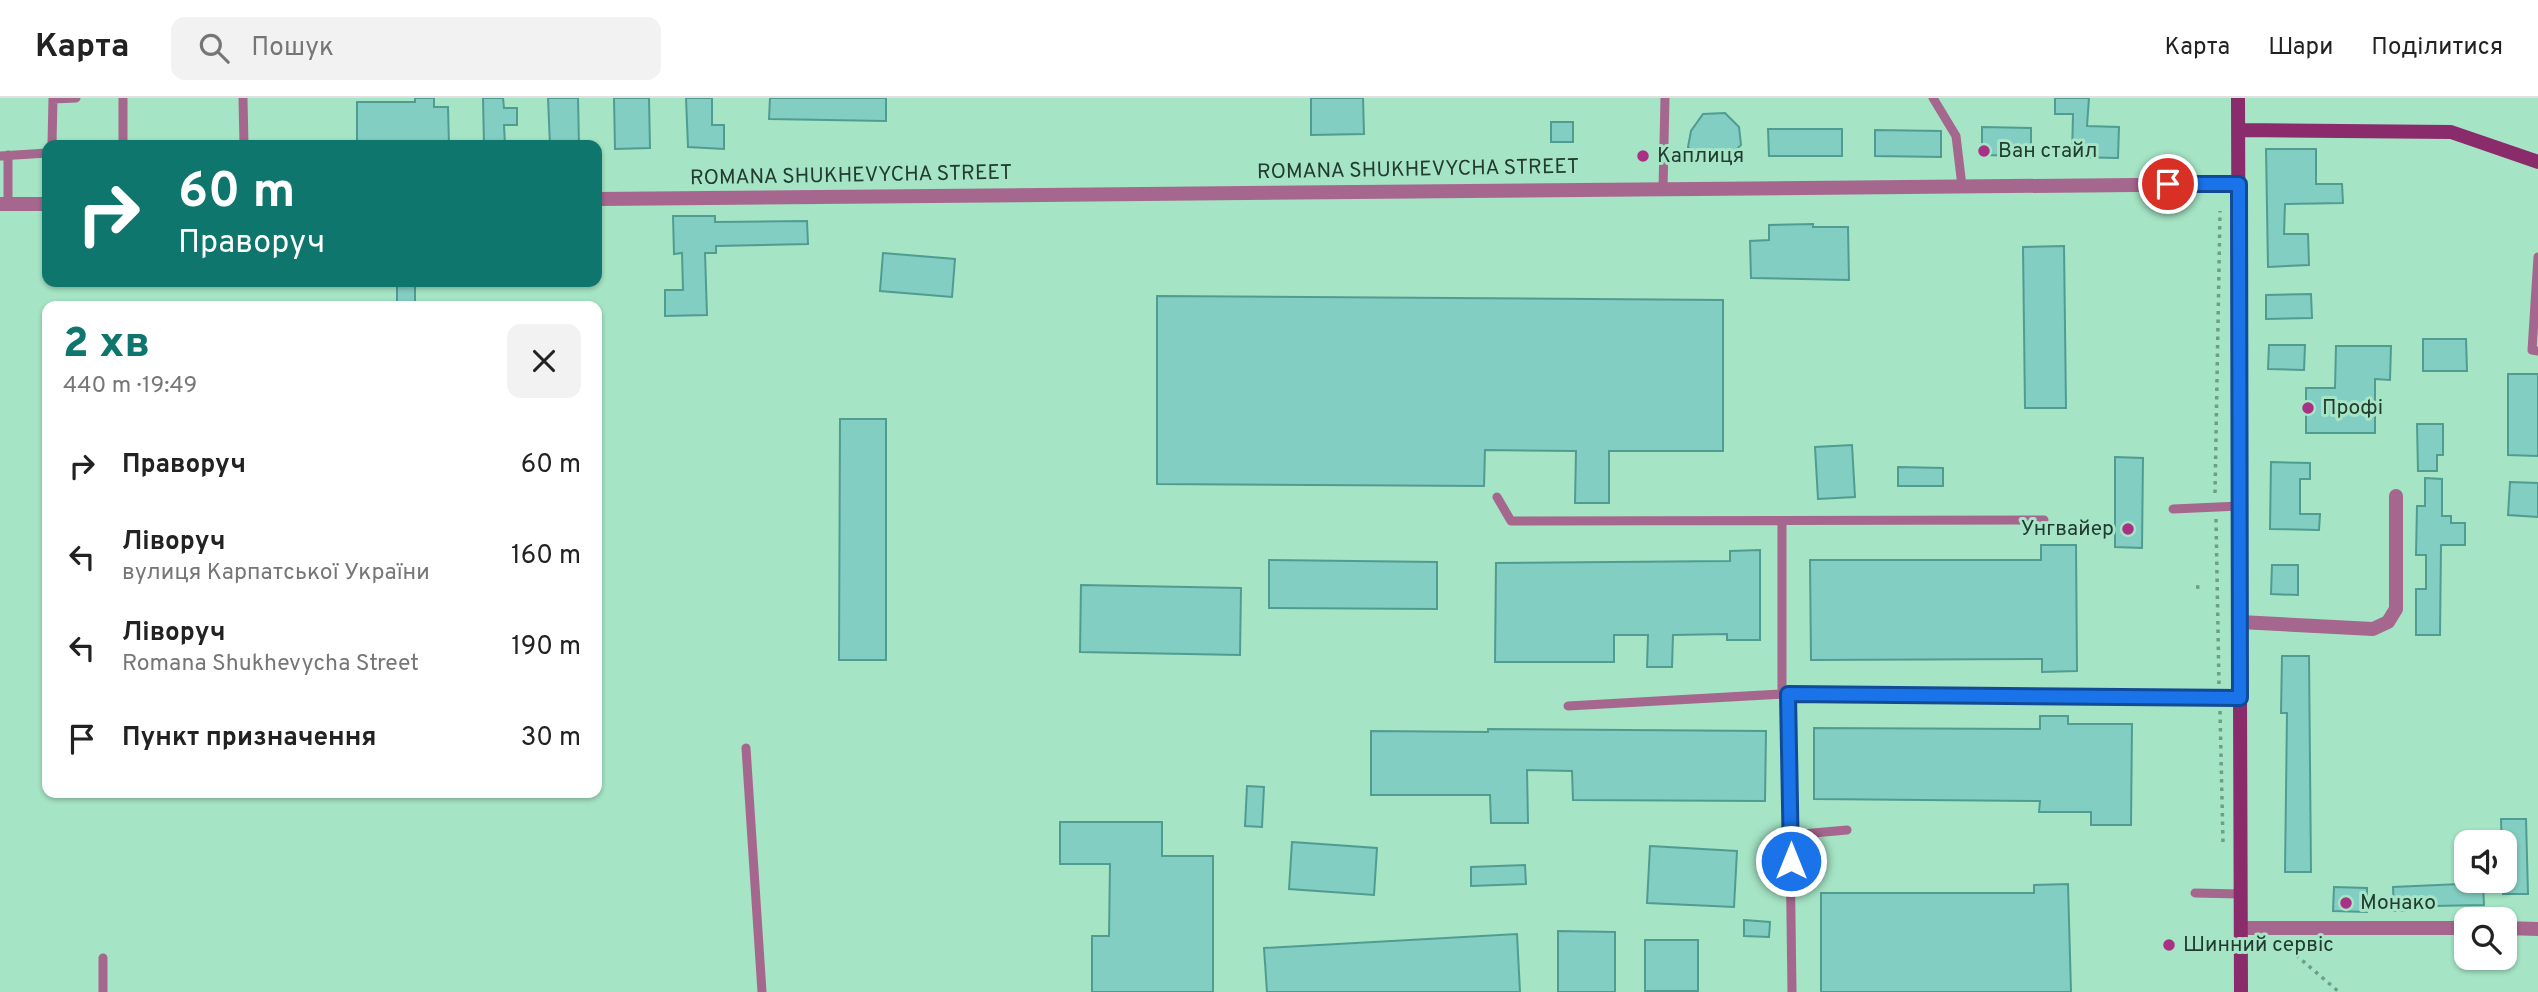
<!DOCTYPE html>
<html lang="uk">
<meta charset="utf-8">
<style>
:root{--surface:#fff;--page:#f2f2f2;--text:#222;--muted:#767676;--line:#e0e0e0;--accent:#0f766e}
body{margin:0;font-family:Overpass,sans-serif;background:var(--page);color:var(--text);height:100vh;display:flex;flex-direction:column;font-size:26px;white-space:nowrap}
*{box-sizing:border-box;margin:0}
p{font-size:23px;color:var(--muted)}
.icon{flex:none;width:38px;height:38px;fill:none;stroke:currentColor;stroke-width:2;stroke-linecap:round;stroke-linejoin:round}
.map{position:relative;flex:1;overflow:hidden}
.side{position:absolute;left:42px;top:203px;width:560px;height:497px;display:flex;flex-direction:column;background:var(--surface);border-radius:14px;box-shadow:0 2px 5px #0004}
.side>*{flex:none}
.banner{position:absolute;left:42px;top:42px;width:560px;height:147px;border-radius:14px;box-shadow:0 2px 5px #0004;background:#0f766e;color:#fff;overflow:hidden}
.buttons{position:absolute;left:2454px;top:732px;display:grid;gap:14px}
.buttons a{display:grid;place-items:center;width:63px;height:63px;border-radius:14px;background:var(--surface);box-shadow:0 2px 5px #0004;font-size:35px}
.pin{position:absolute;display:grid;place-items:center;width:60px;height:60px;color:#fff;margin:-30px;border:4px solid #fff;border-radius:50%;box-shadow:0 2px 7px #0007}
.me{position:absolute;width:77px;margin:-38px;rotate:0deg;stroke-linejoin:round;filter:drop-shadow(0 0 5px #0008)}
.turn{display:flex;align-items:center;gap:24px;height:147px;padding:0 21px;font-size:32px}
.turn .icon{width:91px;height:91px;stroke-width:2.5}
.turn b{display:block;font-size:49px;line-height:60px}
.round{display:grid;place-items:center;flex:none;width:74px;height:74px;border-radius:14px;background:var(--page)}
.head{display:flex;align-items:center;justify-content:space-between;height:119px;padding:0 21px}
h1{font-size:42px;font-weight:800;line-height:52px;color:var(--accent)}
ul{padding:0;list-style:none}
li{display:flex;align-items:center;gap:21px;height:91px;padding:0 21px}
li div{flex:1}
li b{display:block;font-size:26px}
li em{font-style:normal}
header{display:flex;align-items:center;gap:42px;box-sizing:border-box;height:98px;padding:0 35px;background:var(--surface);border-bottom:2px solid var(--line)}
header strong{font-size:33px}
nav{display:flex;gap:38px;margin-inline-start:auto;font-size:24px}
.search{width:490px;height:63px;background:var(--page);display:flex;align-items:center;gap:18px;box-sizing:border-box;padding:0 24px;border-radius:14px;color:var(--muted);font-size:26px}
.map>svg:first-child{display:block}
</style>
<header>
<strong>Карта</strong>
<div class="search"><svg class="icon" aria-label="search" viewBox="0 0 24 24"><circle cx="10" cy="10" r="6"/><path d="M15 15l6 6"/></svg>Пошук</div>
<nav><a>Карта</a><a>Шари</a><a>Поділитися</a></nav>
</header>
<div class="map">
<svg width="2538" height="894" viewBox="0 0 2538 894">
<rect width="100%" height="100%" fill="#a5e4c5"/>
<!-- building -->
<path fill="#83cec2" stroke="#519c91" stroke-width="2" d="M415,0H434V9H448L449,47H357V4H415Z
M483,0H503L504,10H517V27H504L505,47H484Z
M548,0H578L579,47H550Z
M614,0H649L650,50L615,51Z
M686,0H712V27H724V51L688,49Z
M770,0H886V23L769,21Z
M1311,0H1363L1364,36L1311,37Z
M2055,0H2089L2087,28L2119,29L2118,60L2072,59L2073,16H2055Z
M1725,15L1739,29L1741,47L1726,62H1703L1688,49L1691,33L1703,16Z
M1551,24H1573V44H1551Z
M1982,29L2031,30V58L1982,57Z
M1768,31H1842V58H1769Z
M1875,32L1941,33V59L1875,58Z
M2266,51H2316V86H2342L2343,105L2285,106L2284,136H2308L2309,167L2268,169Z
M673,118H715V124L807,123L808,146L716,148V155H705L707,217L665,218V192H683L682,155L674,156Z
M1813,126V129H1848L1849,182L1751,180L1750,143L1769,142V127Z
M2064,148L2066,310H2025L2023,149Z
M883,155L955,161L952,199L880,193Z
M397,184H415V204L397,205Z
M2311,196L2312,220L2266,221V197Z
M1157,198L1723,202V353H1609V405H1575L1576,353L1485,352L1484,388L1157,386Z
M2423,241H2466L2467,273H2423Z
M2269,247H2305L2304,272L2268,271Z
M2336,248H2391L2390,282L2375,281V335H2306V290H2335Z
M2508,276H2538V358L2508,357Z
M840,321H886V562H839Z
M2417,326H2443V357H2437V373H2418Z
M1852,347L1855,399L1818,401L1815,349Z
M2115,359L2143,360L2142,450L2115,449Z
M2271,364L2310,365V381H2300V416H2320L2319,432L2270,431Z
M1898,369L1943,370V388H1898Z
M2425,380L2442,381V418H2451V425H2465V447H2441L2440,537H2416V491H2426V457H2416L2417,408H2425Z
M2510,384L2538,385V419L2508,417Z
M2041,447H2076L2077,573L2042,574V561L1811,562L1810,462H2041Z
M1760,452V542H1727V536L1673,537L1672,569H1647L1648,537H1614V564H1495L1496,465L1730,463V453Z
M1269,462L1437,464V511L1269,510Z
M2272,467H2298V497L2271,496Z
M1081,487L1241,490L1240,557L1080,554Z
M2282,558H2309L2311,774H2285L2287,615H2281Z
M2040,618H2068V626H2132L2131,727H2091V714H2039L2040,703L1814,701V630L2040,631Z
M1488,631L1766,633L1765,703L1573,702L1572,673L1527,672L1528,725H1491L1490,697H1371V633L1488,634Z
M1247,688L1264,689L1262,729L1245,728Z
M2501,721H2526L2528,796H2503Z
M1060,724H1162V758H1213V894H1092V838H1109L1110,766H1060Z
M1292,744L1377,750L1374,797L1289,791Z
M1650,748L1737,753L1734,809L1647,805Z
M1525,767L1526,786L1471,788V769Z
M2483,785L2484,807L2433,808V811L2394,813L2393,789Z
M2068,786L2071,894H1821V795H2034V787Z
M2334,789L2367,790V814L2333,813Z
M1744,822L1770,824L1769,839L1744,838Z
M1558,833L1615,834V894H1558Z
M1517,836L1520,894H1267L1264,850Z
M1645,842H1698V893H1645Z"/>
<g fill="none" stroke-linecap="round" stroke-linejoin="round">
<!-- path -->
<path stroke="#6f9e87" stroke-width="3.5" stroke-dasharray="3.5 5" stroke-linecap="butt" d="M2215,395L2220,113
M2216,421L2219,588
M2196,489H2201
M2220,613L2223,745
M2476,820H2490
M2283,846L2339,894"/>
<!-- lane -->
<path stroke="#a6678e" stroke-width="9" d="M243,0L244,47
M1933,0L1956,38L1962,88
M53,1L76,0
M52,47L53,0
M123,47V0
M0,58L47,55
M1663,91L1665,0
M8,106V57
M2538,159L2532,252L2538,253
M1497,399L1511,423L2044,422
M2173,411L2240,408
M1782,424V596
M1788,596L1792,894
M1568,608L1800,595L2024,600L2127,597L2240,600
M746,650L762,894
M1791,737L1847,732
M2195,795L2241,796
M103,860V894"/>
<!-- street -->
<path stroke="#a6678e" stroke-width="14" d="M597,101L2239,86
M0,106H47
M2240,524L2373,531L2388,524L2396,511V398
M2241,830H2466
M2504,830L2538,831"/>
<!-- secondary -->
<path stroke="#8a2c6c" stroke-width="14" d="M2238,0L2241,894
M2239,32L2451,34L2538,64"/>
</g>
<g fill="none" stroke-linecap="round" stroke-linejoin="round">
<!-- route casing -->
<g stroke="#114b97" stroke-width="18">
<path id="route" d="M1791,763L1788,596L2240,600L2239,86H2168"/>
</g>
<!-- route -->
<use href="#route" stroke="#1a73e8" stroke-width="12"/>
</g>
<!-- markers -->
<g fill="#a93084" stroke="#a5e4c5" stroke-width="2.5">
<circle cx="1984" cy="53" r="7"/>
<circle cx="1643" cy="58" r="7"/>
<circle cx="2308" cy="310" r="7"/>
<circle cx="2128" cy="431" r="7"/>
<circle cx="2346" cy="805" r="7"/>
<circle cx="2169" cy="847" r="7"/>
</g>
<g text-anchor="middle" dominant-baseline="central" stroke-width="6" stroke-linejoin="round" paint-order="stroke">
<!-- poi labels -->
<g font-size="21" fill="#223c30" stroke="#a5e4c5" text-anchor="start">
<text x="1998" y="53">Ван стайл</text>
<text x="1657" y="58">Каплиця</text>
<text x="2322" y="310">Профі</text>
<text x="2114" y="431" text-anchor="end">Унгвайер</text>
<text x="2360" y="805">Монако</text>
<text x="2183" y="847">Шинний сервіс</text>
</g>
<!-- street labels -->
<g font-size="21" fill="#223c30" stroke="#a5e4c5">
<text transform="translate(1418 72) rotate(-1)">ROMANA SHUKHEVYCHA STREET</text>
<text transform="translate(851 78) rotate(-1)">ROMANA SHUKHEVYCHA STREET</text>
</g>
</g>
</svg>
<div class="buttons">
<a><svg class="icon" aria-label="sound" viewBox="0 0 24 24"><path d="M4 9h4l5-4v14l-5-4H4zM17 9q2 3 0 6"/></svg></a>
<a><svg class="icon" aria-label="search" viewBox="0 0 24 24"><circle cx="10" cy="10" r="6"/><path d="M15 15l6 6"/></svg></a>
</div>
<div class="pin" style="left:2168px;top:86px;background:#d93025"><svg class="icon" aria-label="arrive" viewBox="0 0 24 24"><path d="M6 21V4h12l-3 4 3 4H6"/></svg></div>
<svg class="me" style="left:1791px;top:763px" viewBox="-20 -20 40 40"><circle r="17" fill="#1a73e8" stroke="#fff" stroke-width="3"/><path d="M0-11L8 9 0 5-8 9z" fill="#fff"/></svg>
<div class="banner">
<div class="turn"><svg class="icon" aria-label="right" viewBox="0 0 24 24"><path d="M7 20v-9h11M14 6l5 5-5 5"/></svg><div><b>60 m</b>Праворуч</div></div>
</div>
<section class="side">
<div class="head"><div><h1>2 хв</h1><p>440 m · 19:49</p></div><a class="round"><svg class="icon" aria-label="close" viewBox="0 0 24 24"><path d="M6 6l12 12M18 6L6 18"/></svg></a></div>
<ul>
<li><svg class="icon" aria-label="right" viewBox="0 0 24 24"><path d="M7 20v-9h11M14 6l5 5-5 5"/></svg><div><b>Праворуч</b></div><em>60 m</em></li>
<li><svg class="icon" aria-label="left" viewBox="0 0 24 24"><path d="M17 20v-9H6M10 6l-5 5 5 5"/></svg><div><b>Ліворуч</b><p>вулиця Карпатської України</p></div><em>160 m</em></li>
<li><svg class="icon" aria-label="left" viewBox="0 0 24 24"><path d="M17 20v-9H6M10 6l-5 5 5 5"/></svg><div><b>Ліворуч</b><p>Romana Shukhevycha Street</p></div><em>190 m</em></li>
<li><svg class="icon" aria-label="arrive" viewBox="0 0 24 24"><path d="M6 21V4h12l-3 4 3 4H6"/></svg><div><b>Пункт призначення</b></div><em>30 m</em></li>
</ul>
</section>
</div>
